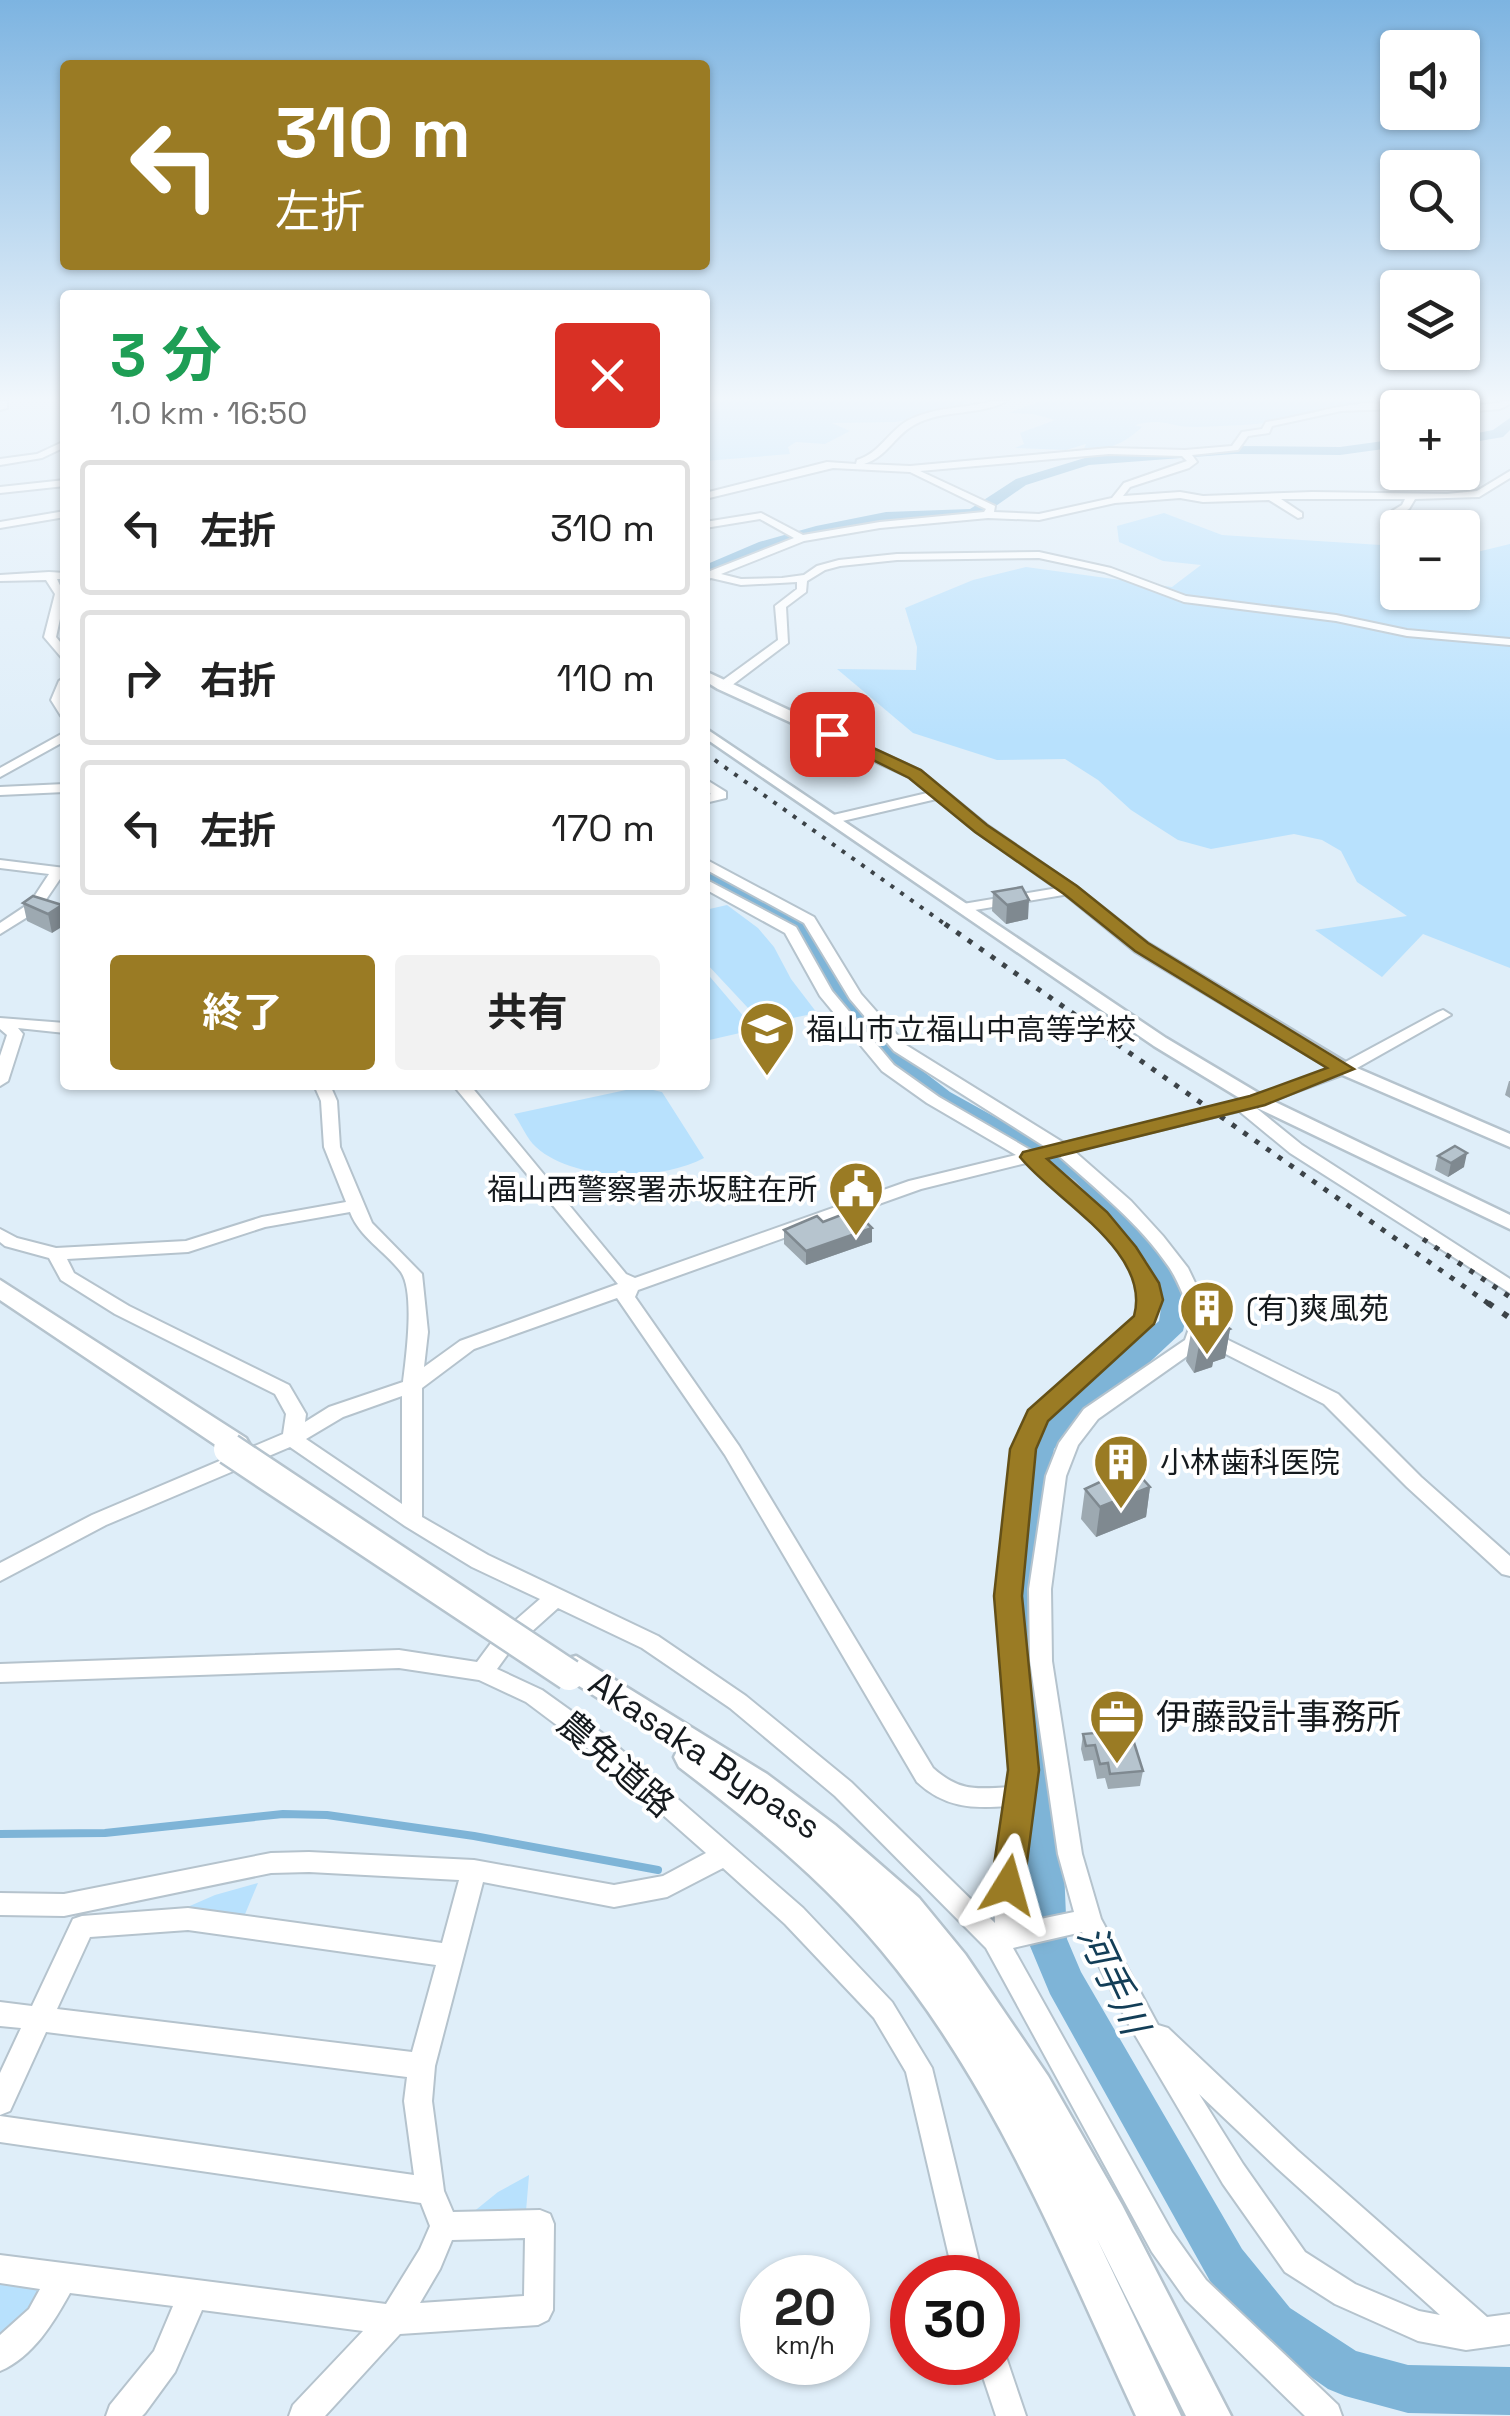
<!DOCTYPE html>
<html lang="ja">
<meta charset="utf-8">
<style>
:root{--surface:#fff;--page:#f2f2f2;--text:#222;--muted:#767676;--line:#e0e0e0;--accent:#9a7b24}
body{margin:0;font-family:"Space Grotesk","Noto Sans JP",sans-serif;background:var(--page);color:var(--text);height:100vh;display:flex;flex-direction:column;font-size:38px;white-space:nowrap}
*{box-sizing:border-box;margin:0}
p{font-size:32px;color:var(--muted)}
.icon{flex:none;width:55px;height:55px;fill:none;stroke:currentColor;stroke-width:2;stroke-linecap:round;stroke-linejoin:round}
.map{position:relative;flex:1;overflow:hidden}
.drawer{position:absolute;left:60px;top:290px;width:650px;height:800px;display:flex;flex-direction:column;background:var(--surface);border-radius:10px;box-shadow:0 2px 8px #0004}
.drawer>*{flex:none}
.banner{position:absolute;left:60px;top:60px;width:650px;height:210px;border-radius:10px;box-shadow:0 2px 8px #0004;background:#9a7b24;color:#fff;overflow:hidden}
.buttons{position:absolute;left:1380px;top:30px;display:grid;gap:20px}
.buttons a{display:grid;place-items:center;width:100px;height:100px;border-radius:10px;background:var(--surface);box-shadow:0 2px 8px #0004;font-size:50px}
.speed{position:absolute;left:740px;top:2255px;display:flex;gap:20px;font-size:50px;font-weight:700;text-align:center}
.speed>*{display:grid;place-content:center;width:130px;height:130px;border-radius:50%;background:var(--surface);box-shadow:0 2px 8px #0004;line-height:1}
.speed small{font-size:25px;font-weight:400}
.speed .limit{border:15px solid #d22;background:#fff;color:#111}
.pin{position:absolute;display:grid;place-items:center;width:85px;height:85px;color:#fff;margin:-42px;border-radius:20px;box-shadow:0 5px 15px #0006}
.me{position:absolute;width:110px;margin:-55px;rotate:8deg;stroke-linejoin:round;filter:drop-shadow(0 0 8px #0008)}
.turn{display:flex;align-items:center;gap:35px;height:210px;padding:0 50px;font-size:45px}
.turn .icon{width:130px;height:130px;stroke-width:2.5}
.turn b{display:block;font-size:70px;line-height:85px}
.round{display:grid;place-items:center;flex:none;width:105px;height:105px;border-radius:10px;background:var(--page)}
.summary{display:flex;align-items:center;justify-content:space-between;height:170px;padding:0 50px}
h1{font-size:60px;font-weight:700;line-height:75px;color:#1e9e55}
.action{display:flex;gap:20px;margin-top:auto;padding:20px 50px}
.action a{flex:1;height:115px;border-radius:10px;background:var(--accent);color:#fff;font-size:40px;font-weight:700;line-height:115px;text-align:center}
.action a+a{background:var(--page);color:var(--text)}
ul{padding:0;list-style:none}
li{display:flex;align-items:center;gap:30px;height:135px;margin:0 20px 15px;padding:0 30px;border:5px solid var(--line);border-radius:10px}
li div{flex:1}
li b{display:block;font-size:38px}
li em{font-style:normal}
.map>svg:first-child{display:block}
</style>
<div class="map">
<svg width="1510" height="2416" viewBox="0 0 1510 2416">
<rect width="100%" height="100%" fill="#dfeef9"/>
<!-- green -->
<path fill="#b8e1fd" d="M705,401H968L960,407L896,422L832,423L850,431L825,444L796,442L788,447L790,454L705,461Z
M1041,401H1368C1314,422 1254,425 1197,427C1170,428 1165,417 1135,425L1142,427C1119,449 1096,453 1065,452L1084,449L1086,444L1066,450L1015,448L1024,444L1020,433L1055,420L1033,414L1008,413Z
M1164,513L1222,535L1397,546L1398,592H1462L1463,551L1477,552L1510,544V968L1423,934L1382,977L1315,930L1407,916L1357,882L1341,851L1322,840L1294,834L1211,849L1178,840L1131,810L1098,780L1065,759L997,760L913,733L837,669L916,670L917,647L905,608L973,580L1026,567L1172,587L1201,565L1163,561L1119,542L1117,526Z
M727,905L758,928L774,947L791,979L817,1013L763,1024L705,962V910Z
M705,971L751,1025L753,1030L705,1041Z
M640,1087L662,1092L704,1158C661,1181 574,1182 536,1147C527,1139 521,1124 514,1114Z
M258,1883L243,1919L176,1912L215,1895Z
M529,2175L526,2211L472,2213L498,2192Z
M0,2277L50,2285L0,2337Z"/>
<g fill="none" stroke-linecap="round" stroke-linejoin="round">
<!-- stream -->
<path stroke="#7eb4d7" stroke-width="8" d="M0,1834L105,1833L283,1814L327,1815L474,1836L658,1870"/>
<!-- river -->
<path fill="#7eb4d7" fill-rule="evenodd" d="M1510,418V430L1503,437L1462,444V436L1493,430Z
M1398,439V447L1340,455L1234,454L1089,465L1026,485L980,517L886,522L818,535L771,548L705,576V565L759,542L816,526L886,512L970,509L1016,479L1088,457L1234,446L1340,447Z
M705,867L780,904L804,922L856,1003L893,1048L950,1092L1076,1162L1123,1200L1170,1253L1191,1296L1183,1331L1136,1375L1087,1408L1054,1449L1045,1504L1041,1644L1061,1799L1067,1939L1081,1972L1242,2249L1290,2308L1356,2351L1408,2365L1510,2367V2415L1408,2413L1345,2396L1328,2389L1258,2340L1210,2281L1050,1994L1027,1939L1023,1799L1007,1644L1013,1504L1028,1439L1065,1394L1114,1361L1159,1321L1163,1296L1147,1262L1103,1212L1058,1174L932,1102L875,1058L837,1012L787,931L764,914L705,883Z"/>
<!-- minor casing -->
<g stroke="#b5c3cd" stroke-width="4">
<path id="minor" d="M0,401H7V408L0,410Z
M994,401H1007C979,416 942,409 914,425C894,436 887,457 864,464L910,466L1109,448L1185,450L1232,446L1242,432L1262,429L1266,422C1315,415 1370,392 1419,408L1341,411L1272,426L1269,433L1248,436L1238,450L1192,455L1197,462L1189,468L1130,487L1123,496L1180,492L1203,496L1312,492L1447,494L1477,491L1510,471V478L1479,497L1415,499L1409,509L1403,512L1411,523L1406,526L1392,511L1402,505L1405,499H1281L1302,513V517L1298,518L1269,500L1203,502L1180,498L1115,503L1039,520L988,518L880,528L804,541L721,574L741,579L782,578L804,575L817,566L839,560L897,554L1039,552L1111,568L1186,596L1336,615L1407,630L1510,639V645L1407,636L1336,621L1184,602L1104,572L1039,558L897,560L840,566L825,570L807,581L806,592L786,607L788,643L727,689H719V683L778,640L775,606L797,589V582L741,585L711,578L705,580V573L794,538L760,519L705,528V522L761,513L803,535L880,522L984,512L986,509L910,472L833,468L705,499V493L827,462L856,464L857,460C880,453 887,433 907,421C932,407 967,408 994,401ZM1109,454L1182,456L1187,461L1124,483L1112,498L1039,514L994,512L995,506L920,471Z
M1510,401V404L1500,409L1462,412V408H1459Z
M65,441V447L42,458L0,465V459L37,454Z
M65,480V486L0,493V487Z
M65,511V517L0,528V522Z
M49,572L65,573V579H57L65,596L56,637L65,648V658L61,657L44,637L55,594L46,580L0,581V575Z
M65,677V717L61,716L51,700L59,681Z
M65,732V741L0,777V768Z
M705,779L726,792V798L705,803V795L711,794L705,789Z
M65,784V792L0,795V787Z
M940,790L947,794L945,797L834,823L827,819L829,816Z
M705,859L814,917L861,994L906,1045L1064,1143L1232,1102L1240,1098L1252,1097L1338,1066L1438,1012L1443,1010L1451,1015L1350,1072L1255,1107L1302,1145L1510,1279V1293L1290,1153L1239,1111L1074,1151L1131,1201L1163,1236L1188,1268L1211,1316L1228,1340L1338,1394L1421,1477L1510,1556V1576L1502,1574L1407,1487L1324,1404L1214,1348L1205,1335L1200,1347L1098,1419L1078,1445L1066,1476L1051,1589L1052,1661L1082,1854L1101,1919L1158,2025L1168,2028L1297,2150L1487,2317L1510,2314V2344L1466,2350L1418,2341L1335,2304L1285,2272L1223,2184L1128,2023L1082,1932L1013,1948L1172,2232L1206,2280L1338,2405L1342,2416H1305L1186,2300L1152,2252L986,1948L835,1796L730,1708L642,1648L558,1608L510,1651L497,1669L542,1690L602,1733L803,1908L892,2002L932,2068L983,2278H954L906,2072L874,2018L785,1924L723,1868L667,1897L614,1907L483,1882L435,2066L432,2101L444,2191L453,2212L540,2210L550,2214L554,2224L553,2310L548,2320L538,2325L400,2334L325,2416H289L293,2405L363,2331L202,2310L175,2372L145,2413L142,2416H106L110,2405L154,2351L173,2306L70,2293C54,2322 33,2357 0,2371V2335L29,2309L40,2289L0,2283V2255L386,2304L420,2249L430,2226L421,2203L0,2142V2116L414,2175L404,2101L407,2077L46,2032L10,2111L0,2115V2073L21,2028L0,2026V2002L32,2006L73,1919L82,1916L188,1908L442,1943L459,1880L309,1872L271,1873L64,1916L0,1915V1893L64,1894L271,1853L309,1852L474,1860L614,1885L663,1876L706,1853L586,1747L526,1702L479,1680L399,1668L0,1682V1664L399,1650L477,1662L494,1639L540,1599L472,1567L405,1526L290,1447L106,1525L0,1581V1563L92,1515L283,1434L286,1414L275,1394L115,1314L61,1280L49,1258L5,1246L0,1242V1229L17,1238L56,1248L186,1241L262,1217L346,1202L324,1147L321,1101L314,1085H330L337,1101L340,1147L372,1223L422,1274L428,1332L424,1367L460,1341L618,1284L453,1085H470L626,1274L635,1278L909,1181L1016,1155L927,1103L882,1071L820,996L785,933L705,889V879L796,927L832,991L894,1065L939,1097L1032,1151L1047,1148L894,1051L850,999L804,923L705,869ZM1058,1155C1097,1190 1139,1223 1169,1267C1179,1282 1185,1301 1193,1317L1185,1340L1084,1409L1059,1443L1046,1476L1029,1589L1030,1661L1058,1854L1074,1912L1021,1923L1018,1898L1036,1770L1019,1596L1033,1449L1046,1420L1153,1323L1160,1300L1156,1283L1134,1248L1074,1182L1042,1159ZM1026,1163C1056,1185 1144,1262 1141,1301C1141,1306 1139,1311 1137,1317L1031,1411L1013,1449L997,1596L1012,1770L1010,1787C976,1789 960,1792 933,1768L739,1446L635,1297L638,1290L921,1189ZM350,1212C360,1238 384,1250 401,1272C415,1292 406,1358 403,1382L329,1407L305,1422L306,1414L289,1385L129,1306L74,1273L67,1259L188,1252L265,1227ZM617,1298L725,1455L917,1782C944,1807 971,1809 1007,1806L994,1898L995,1923L851,1782L746,1696L658,1636L488,1555L422,1517V1388L474,1349ZM402,1396V1504L306,1439L343,1417ZM188,1930L436,1965L412,2052L57,2009L90,1937ZM1199,2094L1277,2168L1440,2315L1419,2311L1355,2284L1305,2252L1243,2164ZM525,2238L524,2296L420,2303L440,2269L452,2240Z
M0,860L65,868V876H62L43,904L65,912V921L37,911L0,934V923L30,903L49,874L0,868Z
M1070,886L1077,890L1075,893L963,912L956,908L963,904Z
M0,1018L65,1023V1033L18,1028L23,1034L8,1081L0,1086V1056L7,1035L0,1029Z
M998,2349L1004,2351L1026,2416H996L978,2362H998Z"/>
</g>
<!-- major casing -->
<g stroke="#b5c3cd" stroke-width="5">
<path id="major" d="M705,671L920,771L986,825L1076,887L1147,943L1350,1065L1510,1134V1147L1338,1073L1135,951L1064,893L976,831L910,777L718,689L705,681Z
M705,728L1166,1038L1265,1097L1510,1215V1229L1251,1105L1154,1046L705,738Z"/>
</g>
<!-- highway casing -->
<g stroke="#b5c3cd" stroke-width="5">
<path id="highway" d="M0,1280L246,1438L250,1445L246,1452H226L0,1300Z
M576,1656L767,1774L835,1825L919,1898L965,1954L1048,2076L1122,2205L1231,2416H1186L1097,2239L1181,2416H1136C1062,2257 995,2086 881,1950C823,1880 751,1822 679,1767L674,1757L678,1749L565,1677L560,1668L565,1659Z"/>
</g>
<!-- minor -->
<use href="#minor" fill="#fff" fill-rule="evenodd"/>
<!-- major -->
<use href="#major" fill="#fff" fill-rule="evenodd"/>
<!-- highway -->
<use href="#highway" fill="#fff" fill-rule="evenodd"/>
<!-- rail-far2 -->
<path stroke="#3c4348" stroke-width="4" stroke-dasharray="4 8" stroke-linecap="butt" d="M705,753L949,927"/>
<!-- rail-far1 -->
<path stroke="#3c4348" stroke-width="5" stroke-dasharray="5 9" stroke-linecap="butt" d="M945,924L1492,1306
M1423,1239L1510,1297"/>
<!-- rail -->
<path stroke="#3c4348" stroke-width="6" stroke-dasharray="6 12" stroke-linecap="butt" d="M1488,1303L1510,1318"/>
<!-- highway-bridge casing -->
<g stroke="#b5c3cd" stroke-width="35" stroke-linecap="butt">
<path id="highway-bridge" d="M229,1449L569,1675"/>
</g>
<!-- highway-bridge -->
<use href="#highway-bridge" stroke="#fff" stroke-width="30"/>
</g>
<!-- wall -->
<path fill="#9da9b1" d="M993,892L1028,919L1006,924L992,911Z
M23,903L62,905L52,933L27,921Z
M1509,1081H1510V1098L1505,1095Z
M1438,1156L1464,1167L1448,1177L1435,1170Z
M823,1222L872,1228V1242L806,1265L784,1244V1230Z
M1230,1329L1225,1358L1213,1362L1212,1367L1194,1373L1186,1361L1191,1333Z
M1150,1487L1146,1517L1096,1537L1081,1519L1085,1489Z
M1083,1734L1143,1771L1140,1786L1108,1789L1105,1778L1097,1779L1093,1760L1084,1761L1081,1749Z"/>
<!-- shaded-wall -->
<path fill="#7f8990" d="M1029,900L1028,919L1006,924L1007,905Z
M62,905L65,925L52,933L48,914Z
M1467,1153L1464,1167L1448,1177L1451,1163Z
M872,1228V1242L806,1265V1251Z
M1230,1329L1225,1358L1213,1362L1212,1367L1194,1373L1199,1345L1214,1335Z
M1150,1487L1146,1517L1096,1537L1100,1507Z"/>
<!-- building -->
<path fill="#b6c4ce" stroke="#7f8990" stroke-width="2.5" d="M1022,887L1029,900L1007,905L993,892Z
M33,896L62,905L48,914L23,903Z
M1455,1146L1467,1153L1451,1163L1438,1156Z
M854,1210L872,1228L806,1251L784,1230L817,1216L823,1222Z
M1211,1315L1230,1329L1214,1335L1217,1338L1199,1345L1191,1333Z
M1132,1467L1150,1487L1100,1507L1085,1489Z
M1130,1730L1143,1771L1110,1774L1108,1763L1100,1764L1095,1745L1086,1746L1083,1734Z"/>
<!-- sky -->
<linearGradient id="sky" x2="0" y2="1"><stop stop-color="#7db4e1"/><stop offset="0.54" stop-color="#f1f7fc"/><stop offset="1" stop-color="#f1f7fc" stop-opacity="0"/></linearGradient>
<rect width="1510" height="739" fill="url(#sky)"/>
<!-- route -->
<path fill="#9a7b24" stroke="#645017" stroke-width="2.5" d="M832,729L921,770L987,825L1077,886L1148,943L1354,1069L1265,1105L1047,1159L1107,1212L1136,1247L1159,1283L1163,1300L1154,1324L1048,1421L1036,1449L1022,1596L1039,1770L1024,1885L1019,1895L1008,1899L996,1895L991,1885L1008,1770L994,1596L1010,1449L1028,1410L1134,1316C1152,1251 1054,1200 1020,1157L1023,1152L1250,1096L1327,1068L1135,951L1064,894L975,832L909,778L827,737L824,734Z"/>
<!-- icons -->
<defs>
<g id="school-pin" transform="scale(2.875)"><path d="M0 17L-7.5 6A9.5 9.5 0 1 1 7.5 6Z" fill="#9a7b24" stroke="#fff"/><path d="M0-5L7-2L0 1L-7-2ZM-4 1L0 2.5L4 1V4Q0 6-4 4Z" fill="#fff"/></g>
<g id="civic-pin" transform="scale(2.875)"><path d="M0 17L-7.5 6A9.5 9.5 0 1 1 7.5 6Z" fill="#9a7b24" stroke="#fff"/><path d="M-.6-6.5H3V-4.5H.6V-3L4-1V1h2V6H-6V1h2V-1L-.6-3ZM-1.2 2.5V6h2.4V2.5Z" fill="#fff"/></g>
<g id="building-pin" transform="scale(2.875)"><path d="M0 17L-7.5 6A9.5 9.5 0 1 1 7.5 6Z" fill="#9a7b24" stroke="#fff"/><path d="M-4-6H4V6H1V3H-1V6H-4ZM-2.5-4.3h1.7v1.8h-1.7ZM.8-4.3h1.7v1.8H.8ZM-2.5-1h1.7V.8h-1.7ZM.8-1h1.7V.8H.8Z" fill="#fff"/></g>
<g id="office-pin" transform="scale(2.875)"><path d="M0 17L-7.5 6A9.5 9.5 0 1 1 7.5 6Z" fill="#9a7b24" stroke="#fff"/><path d="M-6-3h4V-5.5h4V-3h4V5H-6ZM-1-4.5V-3h2v-1.5ZM-6 0V1H6V0Z" fill="#fff"/></g>
</defs>
<g fill-rule="evenodd">
<use href="#school-pin" x="767" y="1029"/>
<use href="#civic-pin" x="856" y="1189"/>
<use href="#building-pin" x="1207" y="1308"/>
<use href="#building-pin" x="1121" y="1462"/>
<use href="#office-pin" x="1117" y="1717"/>
</g>
<g text-anchor="middle" dominant-baseline="central" stroke-width="8" stroke-linejoin="round" paint-order="stroke">
<!-- poi labels -->
<g font-size="30" fill="#151a1e" stroke="#fff" text-anchor="start">
<text x="806" y="1029">福山市立福山中高等学校</text>
<text x="817" y="1189" text-anchor="end">福山西警察署赤坂駐在所</text>
<text x="1246" y="1308">(有)爽風苑</text>
<text x="1160" y="1462">小林歯科医院</text>
</g>
<!-- near-poi labels -->
<g font-size="35" fill="#151a1e" stroke="#fff" text-anchor="start">
<text x="1156" y="1717">伊藤設計事務所</text>
</g>
<!-- near-street labels -->
<g font-size="35" fill="#151a1e" stroke="#fff">
<text transform="translate(705 1755) rotate(34)">Akasaka Bypass</text>
<text transform="translate(616 1764) rotate(41)">農免道路</text>
</g>
<!-- near-water labels -->
<g font-size="38" font-style="italic" fill="#133e57" stroke="#fff">
<text transform="translate(1113 1980) rotate(65)">河手川</text>
</g>
</g>
</svg>
<div class="buttons">
<a><svg class="icon" aria-label="sound" viewBox="0 0 24 24"><path d="M4 9h4l5-4v14l-5-4H4zM17 9q2 3 0 6"/></svg></a>
<a><svg class="icon" aria-label="search" viewBox="0 0 24 24"><circle cx="10" cy="10" r="6"/><path d="M15 15l6 6"/></svg></a>
<a><svg class="icon" aria-label="layers" viewBox="0 0 24 24"><path d="M12 4l9 5-9 5-9-5zM3 14l9 5 9-5"/></svg></a>
<a>+</a>
<a>−</a>
</div>
<div class="speed"><div>20<small>km/h</small></div><div class="limit">30</div></div>
<div class="pin" style="left:832px;top:734px;background:#d93025"><svg class="icon" aria-label="arrive" viewBox="0 0 24 24"><path d="M6 21V4h12l-3 4 3 4H6"/></svg></div>
<svg class="me" style="left:1008px;top:1885px" viewBox="-20 -20 40 40"><path d="M0-17L14 15 0 8-14 15z" fill="#9a7b24" stroke="#fff" stroke-width="4"/></svg>
<div class="banner">
<div class="turn"><svg class="icon" aria-label="left" viewBox="0 0 24 24"><path d="M17 20v-9H6M10 6l-5 5 5 5"/></svg><div><b>310 m</b>左折</div></div>
</div>
<section class="drawer">
<div class="summary"><div><h1>3 分</h1><p>1.0 km · 16:50</p></div><a class="round" style="background:#d93025;color:#fff"><svg class="icon" aria-label="close" viewBox="0 0 24 24"><path d="M6 6l12 12M18 6L6 18"/></svg></a></div>
<ul>
<li><svg class="icon" aria-label="left" viewBox="0 0 24 24"><path d="M17 20v-9H6M10 6l-5 5 5 5"/></svg><div><b>左折</b></div><em>310 m</em></li>
<li><svg class="icon" aria-label="right" viewBox="0 0 24 24"><path d="M7 20v-9h11M14 6l5 5-5 5"/></svg><div><b>右折</b></div><em>110 m</em></li>
<li><svg class="icon" aria-label="left" viewBox="0 0 24 24"><path d="M17 20v-9H6M10 6l-5 5 5 5"/></svg><div><b>左折</b></div><em>170 m</em></li>
</ul>
<div class="action"><a>終了</a><a>共有</a></div>
</section>
</div>
